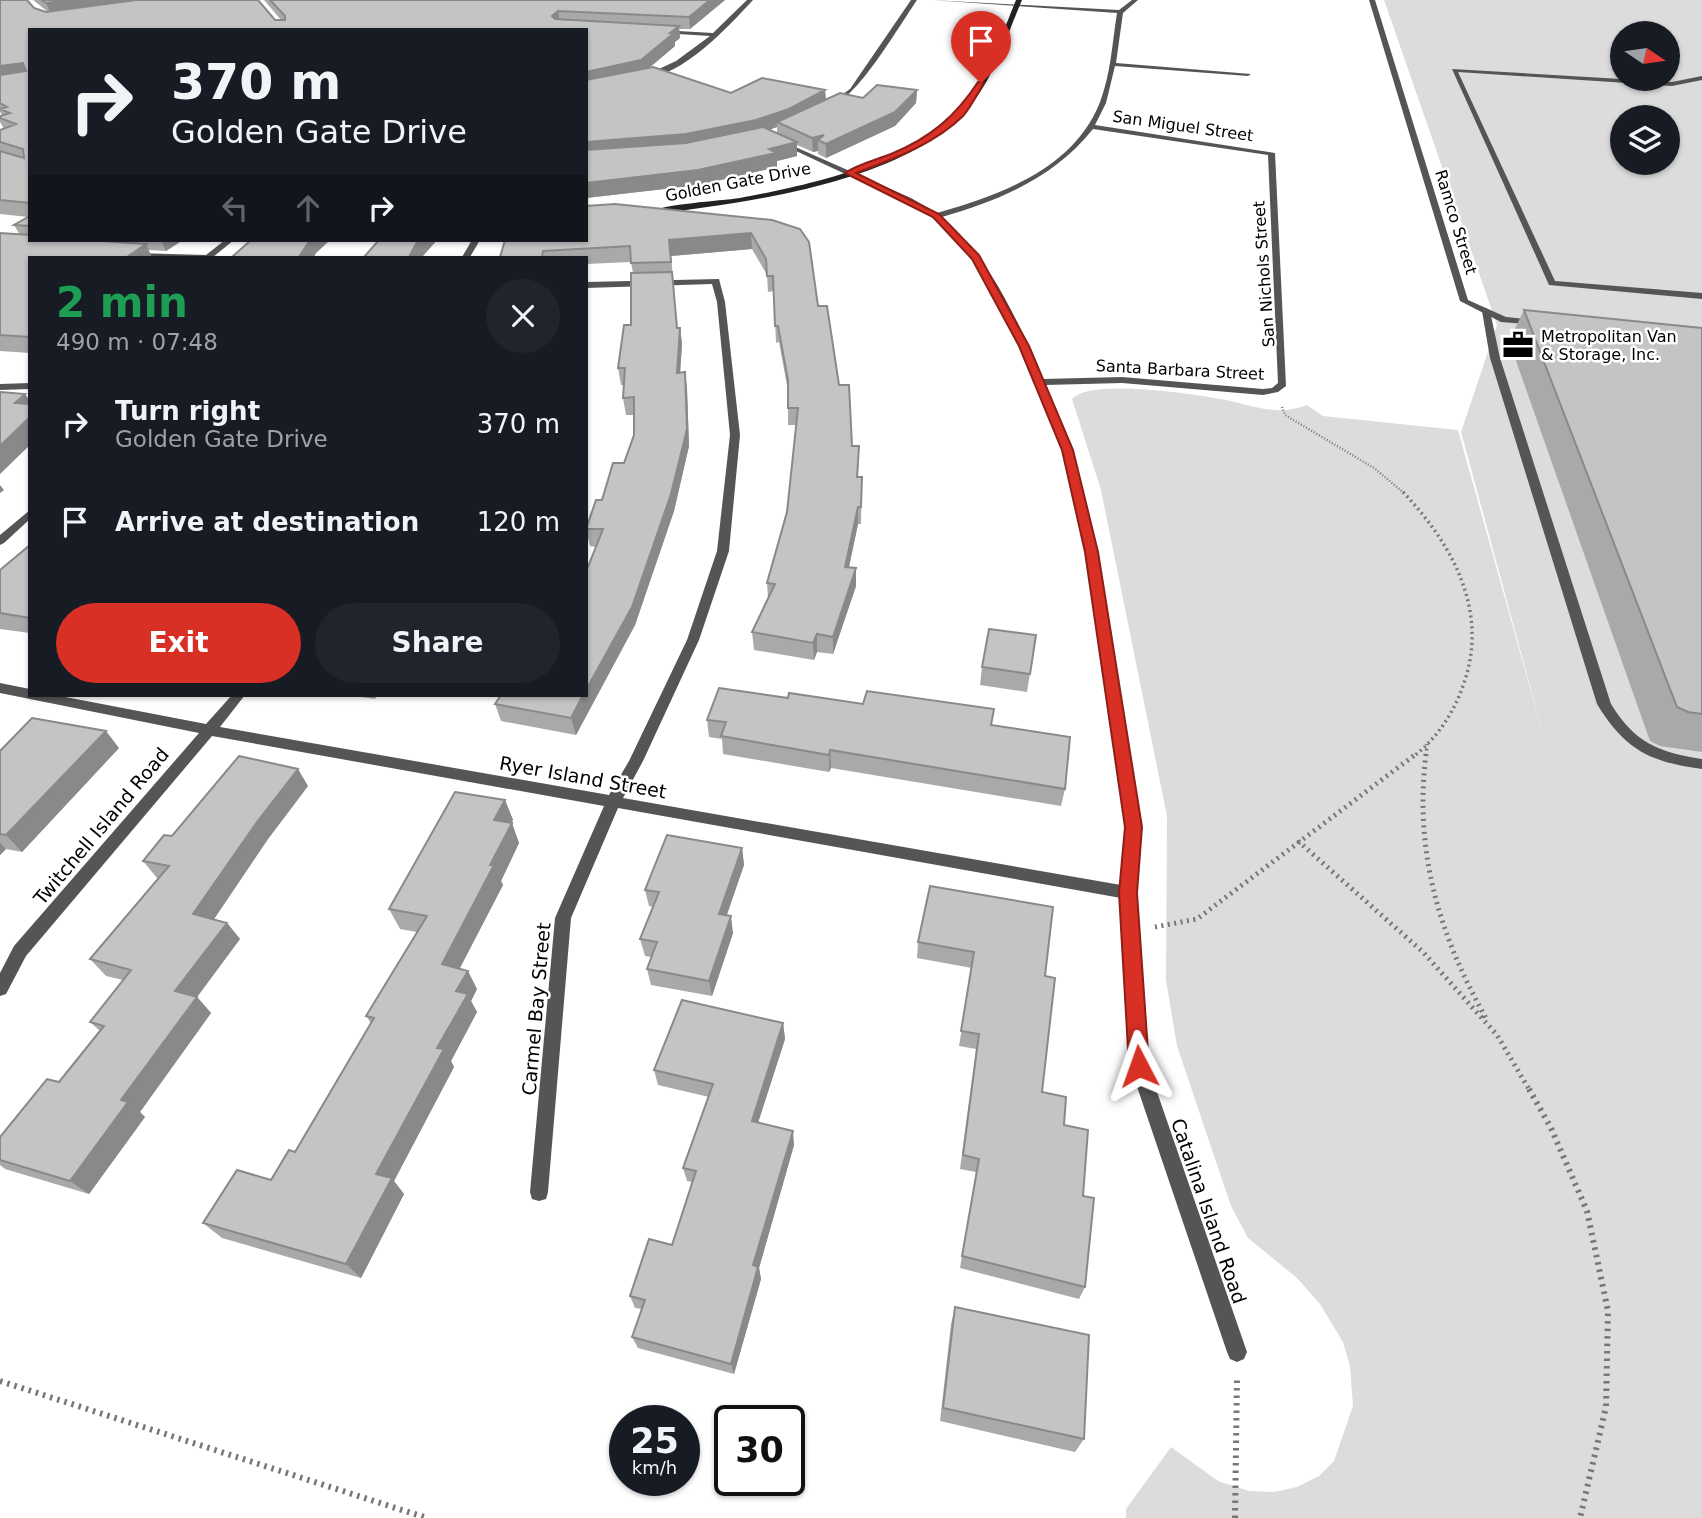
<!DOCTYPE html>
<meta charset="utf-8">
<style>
:root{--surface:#171b24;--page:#20242c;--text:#f1f3f6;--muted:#9ea1a6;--accent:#d93025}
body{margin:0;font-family:"DejaVu Sans",sans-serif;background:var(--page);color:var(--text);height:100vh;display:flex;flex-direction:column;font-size:26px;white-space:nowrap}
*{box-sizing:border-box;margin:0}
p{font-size:23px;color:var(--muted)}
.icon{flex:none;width:38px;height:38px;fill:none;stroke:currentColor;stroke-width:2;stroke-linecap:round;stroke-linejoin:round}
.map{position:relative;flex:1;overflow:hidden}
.panel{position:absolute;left:28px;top:256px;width:560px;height:441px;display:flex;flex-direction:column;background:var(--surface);border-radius:0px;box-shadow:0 2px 5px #0004}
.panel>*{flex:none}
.hud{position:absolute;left:28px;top:28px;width:560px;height:214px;border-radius:0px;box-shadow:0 2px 5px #0004;background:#171b24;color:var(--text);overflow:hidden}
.needle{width:46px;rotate:103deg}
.buttons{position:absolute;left:1610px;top:21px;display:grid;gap:14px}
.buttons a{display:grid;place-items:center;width:70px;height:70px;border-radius:50%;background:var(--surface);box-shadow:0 2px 5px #0004;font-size:35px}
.speed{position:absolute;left:609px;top:1405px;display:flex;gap:14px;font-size:35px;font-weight:700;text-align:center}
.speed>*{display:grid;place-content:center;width:91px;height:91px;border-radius:50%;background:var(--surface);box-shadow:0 2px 5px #0004;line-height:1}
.speed small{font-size:18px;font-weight:400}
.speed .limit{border:4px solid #111;border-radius:10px;background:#fff;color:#111}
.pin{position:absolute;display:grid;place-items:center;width:60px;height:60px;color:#fff;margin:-72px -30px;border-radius:50% 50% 50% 0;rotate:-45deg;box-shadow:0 0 7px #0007}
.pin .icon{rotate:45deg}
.me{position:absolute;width:77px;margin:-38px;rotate:356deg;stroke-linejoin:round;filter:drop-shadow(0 0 5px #0008)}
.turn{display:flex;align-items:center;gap:24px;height:147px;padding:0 28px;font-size:32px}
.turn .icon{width:91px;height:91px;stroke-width:2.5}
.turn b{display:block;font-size:49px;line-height:60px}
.lanes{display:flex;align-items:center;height:66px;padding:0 28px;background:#0003;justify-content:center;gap:35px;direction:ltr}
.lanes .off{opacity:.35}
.round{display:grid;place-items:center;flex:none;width:74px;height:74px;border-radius:37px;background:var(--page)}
.headline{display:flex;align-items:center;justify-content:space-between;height:119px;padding:0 28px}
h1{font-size:42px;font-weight:700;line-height:52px;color:#1e9e55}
.cta{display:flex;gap:14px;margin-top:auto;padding:14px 28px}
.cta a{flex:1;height:80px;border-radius:42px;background:var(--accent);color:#fff;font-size:28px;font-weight:700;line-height:80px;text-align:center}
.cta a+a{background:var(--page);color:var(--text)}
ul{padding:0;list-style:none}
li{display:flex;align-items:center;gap:21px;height:98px;padding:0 28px}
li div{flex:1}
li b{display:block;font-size:26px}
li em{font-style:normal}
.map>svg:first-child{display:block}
</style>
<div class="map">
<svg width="1702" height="1518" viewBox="0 0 1702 1518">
<rect width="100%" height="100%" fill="#fff"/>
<!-- green -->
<path fill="#dcdcdc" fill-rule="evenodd" d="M1384,0H1702V1518H1126V1509L1171,1447L1218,1481L1249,1491L1274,1492L1297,1487L1319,1476L1334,1461L1353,1406L1350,1366L1343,1342L1320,1304L1297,1278L1248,1238L1231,1206L1177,1046L1166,980L1167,816L1101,490L1072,399C1090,378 1193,394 1221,399C1239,402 1256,409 1275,410C1286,411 1296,409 1307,405L1323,416L1458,430L1546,745L1461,432L1497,325ZM1622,33H1668V79H1622ZM1622,117H1668V163H1622Z"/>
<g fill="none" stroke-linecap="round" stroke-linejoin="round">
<!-- path-far3 -->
<path stroke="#777" stroke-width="2.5" stroke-dasharray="1 2" stroke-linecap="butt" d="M1282,407L1285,415L1374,468L1404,493"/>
<!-- path-far2 -->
<path stroke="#777" stroke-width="3.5" stroke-dasharray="2 3.5" stroke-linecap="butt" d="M1403,492C1453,545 1490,612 1463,686C1453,714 1437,738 1414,756
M1426,756L1427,744"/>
<!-- path-far1 -->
<path stroke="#777" stroke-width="5" stroke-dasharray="2 4.5" stroke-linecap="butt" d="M1426,754C1414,852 1439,935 1487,1020
M1298,841L1423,952L1497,1035L1530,1091
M1155,927L1197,919L1416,754"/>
<!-- path -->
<path stroke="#777" stroke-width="6" stroke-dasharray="2.5 5" stroke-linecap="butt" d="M1529,1089L1551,1128L1587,1211L1608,1311L1606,1407L1580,1518
M0,1381L427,1518
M1235,1518L1237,1377"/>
<!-- lane -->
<path fill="#555" fill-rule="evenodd" d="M1452,69L1672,82L1702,76V80L1672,86L1458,72L1555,281L1702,293V299L1549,285Z
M1486,308L1490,311L1500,358L1611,704C1635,743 1658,752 1702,759V769C1650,762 1625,750 1597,704L1490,358L1482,311Z"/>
<!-- street -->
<path fill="#555" fill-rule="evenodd" d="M747,0H753C727,28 683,76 644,78V76L676,61L710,36L662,33L660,30L713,33Z
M911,0H917C901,23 854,104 829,106V104L850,89Z
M931,0L1119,10L1132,0H1138L1123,13L1116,63L1251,74L1248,76L1115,66L1106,103L1095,125L1275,153L1286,386L1278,392L1263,395L1122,383L1045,385L1073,450L1098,552L1140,827L1136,893L1148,1066L1247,1352L1244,1359L1237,1362L1230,1359L1227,1352L1130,1066L1121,898L618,808L571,918L548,1192L546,1199L539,1201L532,1199L530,1192L555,918L604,806L212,736L26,956L6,994L0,996V973L14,946L199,733L0,693V683L30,689V695H55L206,724L232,695H245L220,727L609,795L629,761L687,640L717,551L730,435L717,302L712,284L586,288V282L719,279L725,302L740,435L729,551L699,640L643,761L623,798L1121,885L1126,827L1086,552L1063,450L1019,346L972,258L956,238L933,218L905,202L779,143L784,142L911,198L937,213C1000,195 1074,169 1100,102C1111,73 1112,44 1117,13ZM1093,129L1268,155L1278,383L1272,388L1263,389L1122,377L1043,379C1018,321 990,258 942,217C1000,200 1054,178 1093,129Z
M1369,0H1375L1468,300L1506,317L1537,320L1541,323L1540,325L1501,322L1460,301Z
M225,240H234L213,257H133L130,255L134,253L206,255Z
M472,240H480L470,257H462Z
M30,383V389L0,390V384Z
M30,510V519L4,543L0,545V535Z"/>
<!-- secondary -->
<path fill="#222" fill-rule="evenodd" d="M1016,0H1022C1007,35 995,75 971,105C911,182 745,203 654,214L650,212C664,204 719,201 740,198C809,185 923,161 967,101C990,71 1002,34 1016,0Z"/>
</g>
<!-- wall -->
<path fill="#a9a9a9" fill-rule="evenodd" d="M0,0L46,12L47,11L33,0H258L275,20H281L264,0H725L690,29H679L680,38L675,42V46L649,68L731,93L825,90L826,100L863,98L917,90L916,103L895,126L826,158L818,154V151L813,152L797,145V156L777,161V167L699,185L586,198V30H30V240H183L166,251L149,250L30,257V353L0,351V233L20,235L14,225L28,217L0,214V130L4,129L0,122V116H3L0,112ZM777,127V133L769,130Z
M772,220L818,306L839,385L852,446H859L858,477H862L861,524H858L849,567L856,568V586L833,654L817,652L814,660L754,650L752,632L768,598L767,583L787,512L796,425H788V391L779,342L776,343L774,291L768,292L767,275L752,249L671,256L677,328H680L682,344L680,373L685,372L687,389L689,446L674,511L635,625L576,735L501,721L495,704L586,695L596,547L590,546L586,529L602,500L624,463L634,435V415H626L623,398L624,385H621L618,368L631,325L633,273L631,262L586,264V257H500Z
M251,240H437L422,257H364L377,242L330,240L316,253Z
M1524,310L1702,328V752L1660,746L1650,741L1509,341Z
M30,545V633L0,629V570Z
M1036,635L1027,692L980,685L982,667Z
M348,695H378L375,699Z
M707,720L992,725L1065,789L1061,806L831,768L829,772L723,754L722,739L709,737Z
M119,748L22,852L6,849L0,855V751Z
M308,786L268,839L214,919L227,923L240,939L197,997L211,1013L140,1112L145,1117L89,1194L5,1169L0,1165V1137L59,1082L100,1031L90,1022L123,980L106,976L90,959L158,879L157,878L143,861L172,836Z
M505,800L513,820L511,823L519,843L501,881L503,885L460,968L477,989L471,1001L477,1012L451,1061L454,1067L394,1181L404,1194L361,1278L222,1238L203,1223L271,1180L295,1152L371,1023L366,1016L417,932L400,929L389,909Z
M742,848L744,865L727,915L733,933L712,996L651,985L647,969L651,957L645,956L640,939L653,907L649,906L645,890Z
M930,886L1045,976L1042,1092L1064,1125L1083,1196L1085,1287L1079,1299L960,1268L976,1172L960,1169L976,1049L959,1046L972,968L917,958L918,942Z
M783,1023L785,1039L758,1123L794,1145L759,1268L761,1279L734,1374L638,1348L632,1337L642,1309L635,1308L630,1296L672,1245L692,1182L687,1181L683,1168L709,1097L658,1085L654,1070Z
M955,1307L1084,1439L1075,1452L940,1421L951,1324Z"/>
<!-- shaded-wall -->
<path fill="#898989" d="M70,0H185L51,14L46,3Z
M710,0H725L690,29L689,17Z
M558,11L560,23L552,16Z
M679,26L680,38L675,42V46L643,73L586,85V72L670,33Z
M23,63L30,75L0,80V66Z
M825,90L826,104L777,122V127L757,134L586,156V142Z
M917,90L916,103L895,126L826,158V144Z
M824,135L818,140V151L813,152L812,138Z
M797,142V156L777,161V167L699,185L586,198V183L769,149Z
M751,233L752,249L671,256L673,277L669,240Z
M161,240H183L166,251Z
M310,240H330L316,253L314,257H299Z
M419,240H437L422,257H409L416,244Z
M146,244L152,257H127Z
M680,328L682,344L679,389L677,373Z
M685,372L687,389L689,446L674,511L635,625L576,735L571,718L583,695H586V690Z
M25,394L30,401V416L15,403Z
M30,417V445L0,474V446Z
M0,485L4,490L0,493Z
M858,507V524L845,585V567Z
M856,568V586L833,654V637Z
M817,634V652L814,660L813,643Z
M106,731L119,748L22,852L6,835Z
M830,750L831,768L829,772V755Z
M298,769L308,786L268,839L206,931L193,914L257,822Z
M505,800L513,820L502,840L494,820Z
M512,823L519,843L501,881L503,885L452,983L442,964Z
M0,843L6,849L0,855Z
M742,848L744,865L721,931L719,914Z
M731,916L733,933L712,996L709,981Z
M227,923L240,939L197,997L211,1013L140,1112L145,1117L89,1194L70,1181L121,1100L175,991Z
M468,971L477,989L471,1001L477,1012L451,1061L454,1067L394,1181L404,1194L361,1278L346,1264L376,1174L437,1048L456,991Z
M783,1023L785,1039L754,1135L752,1121Z
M793,1131L794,1145L759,1268L761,1279L734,1374L731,1364L753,1265Z"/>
<!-- building -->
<path fill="#c4c4c4" stroke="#898989" stroke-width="2" d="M0,0H27L34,8L46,12L136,0H258L275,20H285V16L270,0H710L689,17L558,11L552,16L555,19L679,26L670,33H674L641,60L586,72V30H30V203L0,200V151L24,158L23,149L0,142V130L16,124L0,118V116L10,113L0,109L7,107L0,103V75L26,71L23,63L0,66Z
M42,0H70L46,3Z
M653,67L731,93L762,78L825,90L789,109L756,120L686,134L586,142V80Z
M877,85L917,90L895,112L826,144L818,140L824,135L812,138L777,122L840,93L863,98Z
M763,127L797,142L769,149L776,153L698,170L586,183V150L686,143Z
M615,204L772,220L800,229L809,242L818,306H827L839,385H849L852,446H859L857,477H862L861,507H858L845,567L856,568L833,637L817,634L813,643L752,632L775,584L767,583L787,512L798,408H788V380L778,326H775L773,276H767L766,259L751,233L669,240L671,262L631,263L630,246L543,251L542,257H500L505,240H586V206Z
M30,216V226L14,225Z
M0,233L30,235V240H88L146,244L127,257H30V337L0,335Z
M251,240H310L299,257H232Z
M379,240H419L416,244L409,257H364Z
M672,272L677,328H680L677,373L685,372L687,429L671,494L632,607L586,690V572L603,529H586L596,500H602L613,463H624L634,435V397L623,398L625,368H618L624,325H631V273Z
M1524,310L1702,328V714L1688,712L1677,707Z
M0,392L25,394L15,403L30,404V417L0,446Z
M30,545V618L0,613V570Z
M989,629L1036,635L1030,674L982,667Z
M719,688L788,698L789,693L863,704L867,691L994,709L991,725L1070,737L1065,789L830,750L829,755L721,736L726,722L707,720Z
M501,695H583L571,718L495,704Z
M32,718L106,731L6,835L0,834V751Z
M239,756L298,769L257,822L193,914L227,923L175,991L197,997L121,1100L128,1102L70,1181L0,1160V1137L47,1079L59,1082L104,1026L90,1022L131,970L90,959L169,866L143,861L164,835L172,836Z
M455,792L505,800L494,820L512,823L490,865H494L442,964L468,971L456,991L468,994L437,1048L444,1049L376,1174L392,1178L346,1264L203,1223L237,1170L271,1180L289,1150L295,1152L374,1018L366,1016L427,916L389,909Z
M667,835L742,848L719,914L731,916L709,981L647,969L657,942L640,939L659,892L645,890Z
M930,886L1053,907L1045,976L1055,978L1042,1092L1066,1097L1064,1125L1088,1130L1083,1196L1094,1198L1085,1287L962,1256L979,1159L963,1155L979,1034L961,1031L974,952L918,942Z
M682,1000L783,1023L752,1121L793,1131L753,1265L758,1267L731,1364L632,1337L645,1300L630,1296L649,1239L672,1245L696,1171L683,1168L713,1084L654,1070Z
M955,1307L1089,1335L1084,1439L943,1408Z"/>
<!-- route -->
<path fill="#d93025" stroke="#8d1f18" stroke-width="2" d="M978,82L984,83C977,94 971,107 963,116C935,144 893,159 856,173L939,214L979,255L1029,346L1073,450L1098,552L1142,827L1137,893L1149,1066L1146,1073L1139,1075L1132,1073L1129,1066L1119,893L1125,827L1085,552L1062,450L1019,346L972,259L933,217L845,173C858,164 876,160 891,154C930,138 955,117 978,82Z"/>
<!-- icons -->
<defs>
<g id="office-bare" transform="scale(2.415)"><path d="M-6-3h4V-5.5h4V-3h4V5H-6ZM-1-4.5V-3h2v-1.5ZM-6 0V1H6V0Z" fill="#000" stroke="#fff" stroke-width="2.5" paint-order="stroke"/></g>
</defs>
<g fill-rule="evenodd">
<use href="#office-bare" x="1518" y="345"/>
</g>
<g text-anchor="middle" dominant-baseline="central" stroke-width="5" stroke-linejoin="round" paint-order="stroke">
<!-- far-street labels -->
<g font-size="16" fill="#000" stroke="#fff">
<text transform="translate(1183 126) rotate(8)">San Miguel Street</text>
<text transform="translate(738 182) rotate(-11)">Golden Gate Drive</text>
<text transform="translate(1456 222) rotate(73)">Ramco Street</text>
<text transform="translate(1264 274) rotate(-94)">San Nichols Street</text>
<text transform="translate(1180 370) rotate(3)">Santa Barbara Street</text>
</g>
<!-- far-poi labels -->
<g font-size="16" fill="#000" stroke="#fff" text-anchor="start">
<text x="1541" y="336">Metropolitan Van<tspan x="1541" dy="18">&amp; Storage, Inc.</tspan></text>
</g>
<!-- street labels -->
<g font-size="19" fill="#000" stroke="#fff">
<text transform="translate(583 777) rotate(10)">Ryer Island Street</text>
<text transform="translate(101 826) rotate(-50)">Twitchell Island Road</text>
<text transform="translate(536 1009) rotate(-85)">Carmel Bay Street</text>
<text transform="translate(1209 1211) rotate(71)">Catalina Island Road</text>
</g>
</g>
</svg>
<div class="buttons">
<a><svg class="needle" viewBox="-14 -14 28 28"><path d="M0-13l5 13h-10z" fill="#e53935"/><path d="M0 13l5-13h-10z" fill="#9ea1a6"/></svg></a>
<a><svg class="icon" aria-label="layers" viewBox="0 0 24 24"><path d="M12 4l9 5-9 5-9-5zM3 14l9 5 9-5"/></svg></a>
</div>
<div class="speed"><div>25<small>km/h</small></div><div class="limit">30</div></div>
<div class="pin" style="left:981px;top:83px;background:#d93025"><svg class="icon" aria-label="arrive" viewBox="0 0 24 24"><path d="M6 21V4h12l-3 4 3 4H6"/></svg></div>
<svg class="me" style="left:1139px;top:1066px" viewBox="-20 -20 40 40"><path d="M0-17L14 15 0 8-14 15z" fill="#d93025" stroke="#fff" stroke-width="4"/></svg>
<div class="hud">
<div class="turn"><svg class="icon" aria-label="right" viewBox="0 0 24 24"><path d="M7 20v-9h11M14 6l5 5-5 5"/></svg><div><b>370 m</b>Golden Gate Drive</div></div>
<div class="lanes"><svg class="icon off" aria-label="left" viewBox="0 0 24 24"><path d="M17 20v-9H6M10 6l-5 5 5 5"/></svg><svg class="icon off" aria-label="ahead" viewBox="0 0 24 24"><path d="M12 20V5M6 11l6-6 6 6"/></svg><svg class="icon" aria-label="right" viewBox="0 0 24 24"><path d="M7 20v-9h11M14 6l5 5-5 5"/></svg></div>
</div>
<section class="panel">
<div class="headline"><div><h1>2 min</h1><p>490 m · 07:48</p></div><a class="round"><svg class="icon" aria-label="close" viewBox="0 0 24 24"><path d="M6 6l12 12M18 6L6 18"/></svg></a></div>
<ul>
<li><svg class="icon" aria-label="right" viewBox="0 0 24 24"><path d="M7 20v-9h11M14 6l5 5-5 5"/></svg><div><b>Turn right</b><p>Golden Gate Drive</p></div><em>370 m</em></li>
<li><svg class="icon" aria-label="arrive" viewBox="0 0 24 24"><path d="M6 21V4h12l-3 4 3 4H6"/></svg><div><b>Arrive at destination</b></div><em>120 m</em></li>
</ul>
<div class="cta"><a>Exit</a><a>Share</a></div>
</section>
</div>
